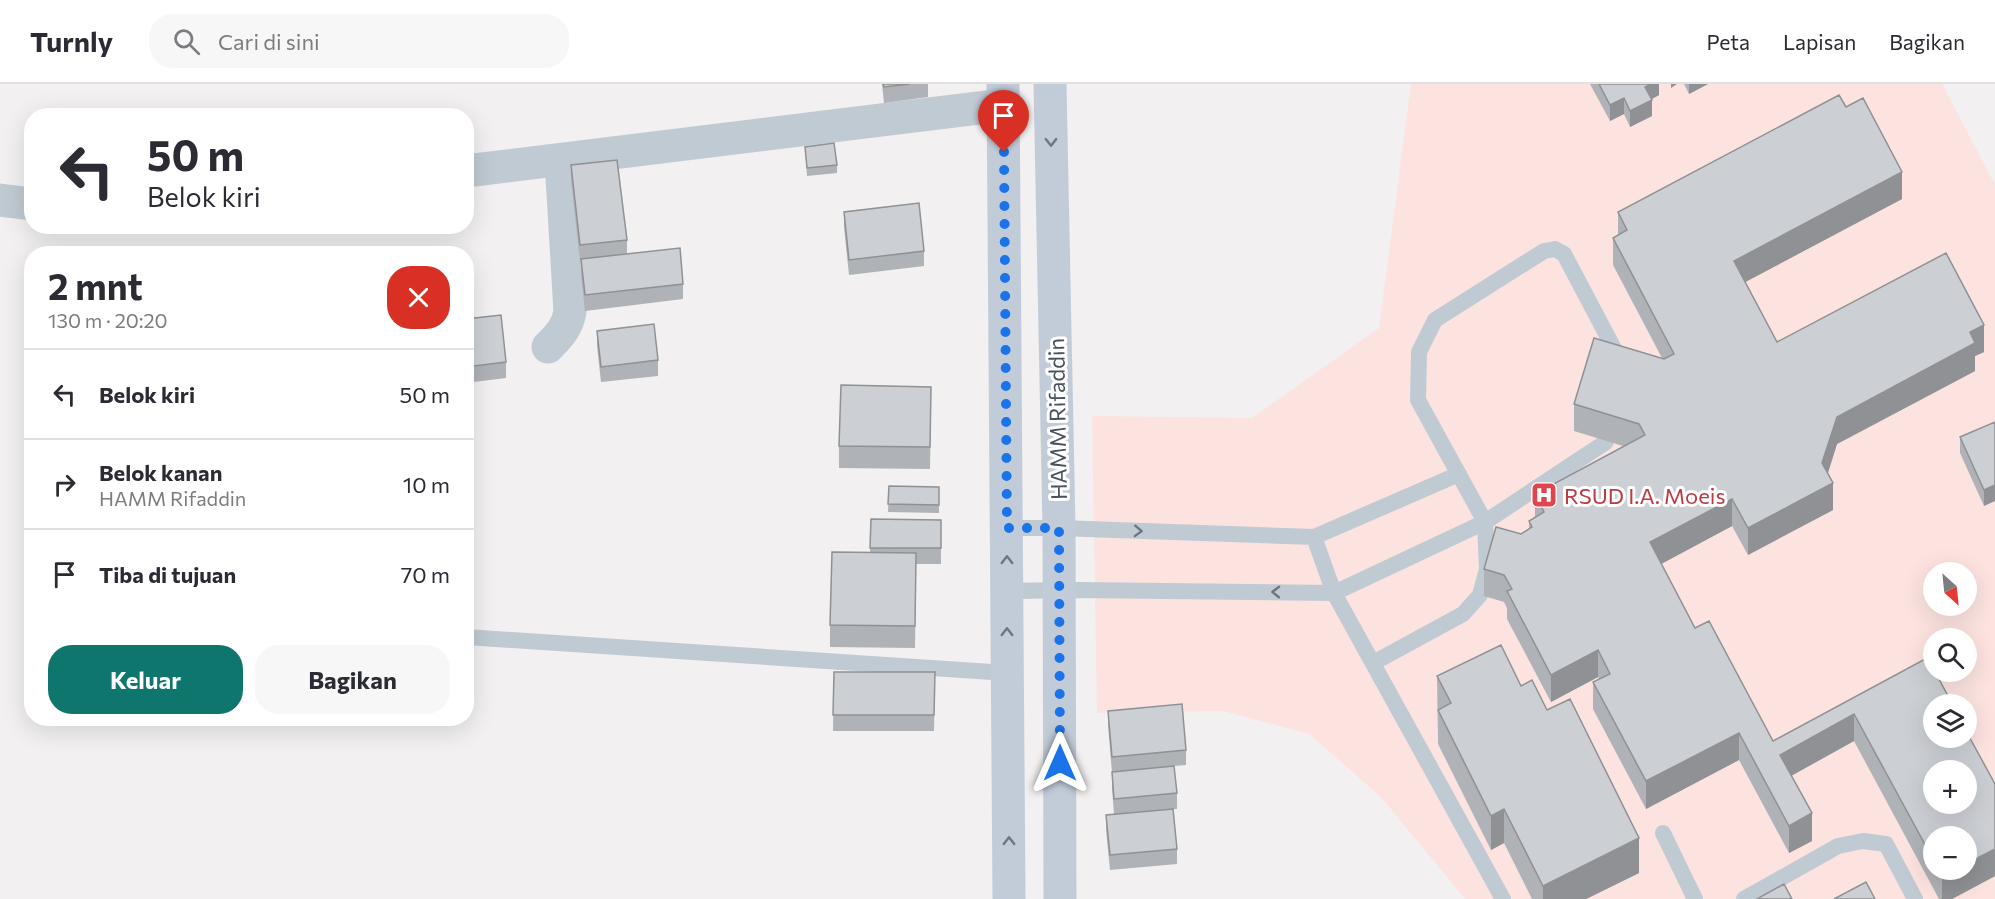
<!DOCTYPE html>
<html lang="id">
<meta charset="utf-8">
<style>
:root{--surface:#fff;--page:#f7f7f7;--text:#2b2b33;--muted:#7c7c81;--line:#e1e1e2;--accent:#0f766e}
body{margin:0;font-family:Commissioner,sans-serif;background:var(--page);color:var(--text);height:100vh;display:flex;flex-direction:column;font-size:22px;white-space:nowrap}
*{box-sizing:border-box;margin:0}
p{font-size:20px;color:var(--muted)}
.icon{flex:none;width:33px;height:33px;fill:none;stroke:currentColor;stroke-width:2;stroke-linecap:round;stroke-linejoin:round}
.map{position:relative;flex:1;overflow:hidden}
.panel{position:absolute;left:24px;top:162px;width:450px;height:480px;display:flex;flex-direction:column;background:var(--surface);border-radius:24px;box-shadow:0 6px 24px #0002}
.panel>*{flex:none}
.guide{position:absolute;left:24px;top:24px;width:450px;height:126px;border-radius:24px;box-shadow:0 6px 24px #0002;background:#fff;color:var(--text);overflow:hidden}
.needle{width:39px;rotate:153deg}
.buttons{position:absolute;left:1923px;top:478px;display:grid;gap:12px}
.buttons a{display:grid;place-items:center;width:54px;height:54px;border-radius:50%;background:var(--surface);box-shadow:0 6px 24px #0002;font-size:30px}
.pin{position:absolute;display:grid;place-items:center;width:51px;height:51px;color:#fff;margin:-62px -26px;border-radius:50% 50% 50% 0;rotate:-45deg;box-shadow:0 0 6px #0007}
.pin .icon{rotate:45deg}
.me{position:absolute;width:66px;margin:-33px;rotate:0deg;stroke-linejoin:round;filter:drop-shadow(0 0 4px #0008)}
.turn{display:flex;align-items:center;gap:21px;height:126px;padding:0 24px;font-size:27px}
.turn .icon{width:78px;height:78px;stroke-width:2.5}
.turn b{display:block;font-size:42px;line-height:51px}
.round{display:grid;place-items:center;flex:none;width:63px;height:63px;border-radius:24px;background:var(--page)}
.headline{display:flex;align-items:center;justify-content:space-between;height:102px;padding:0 24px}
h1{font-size:36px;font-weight:700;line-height:45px}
.cta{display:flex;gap:12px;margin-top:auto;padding:12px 24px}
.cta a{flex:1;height:69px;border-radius:24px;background:var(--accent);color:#fff;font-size:24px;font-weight:700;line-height:69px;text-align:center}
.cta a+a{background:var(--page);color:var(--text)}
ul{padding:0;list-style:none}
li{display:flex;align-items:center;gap:18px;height:90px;padding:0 24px;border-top:2px solid var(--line)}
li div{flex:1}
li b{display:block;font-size:22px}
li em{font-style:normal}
header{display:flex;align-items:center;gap:36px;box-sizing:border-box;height:84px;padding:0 30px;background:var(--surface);border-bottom:2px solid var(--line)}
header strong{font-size:28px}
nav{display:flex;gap:33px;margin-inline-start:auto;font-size:21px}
.search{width:420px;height:54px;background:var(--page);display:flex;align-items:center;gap:15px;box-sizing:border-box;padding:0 21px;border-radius:24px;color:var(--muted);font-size:22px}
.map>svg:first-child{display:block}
</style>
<header>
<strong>Turnly</strong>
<div class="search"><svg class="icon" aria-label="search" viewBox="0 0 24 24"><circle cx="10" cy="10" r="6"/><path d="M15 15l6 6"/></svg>Cari di sini</div>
<nav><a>Peta</a><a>Lapisan</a><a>Bagikan</a></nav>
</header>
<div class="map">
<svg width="1995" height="815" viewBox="0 0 1995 815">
<rect width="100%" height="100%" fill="#f2f0f0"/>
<!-- medical -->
<path fill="#fce3e0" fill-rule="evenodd" d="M1411,0H1942L1995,101V815H1465L1381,713L1309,650L1223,627L1097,629L1092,332L1252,334L1379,244ZM1934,489H1966V522H1934ZM1934,555H1966V588H1934ZM1934,621H1966V654H1934ZM1934,687H1966V720H1934ZM1934,753H1966V786H1934Z"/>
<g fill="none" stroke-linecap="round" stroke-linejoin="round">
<!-- service -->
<path stroke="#c0cad2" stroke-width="16" d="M1007,444H1059L1314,453L1459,390
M1314,453L1334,509L1503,815
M1007,507L1079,506L1334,509L1485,438L1606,358
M466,553L1007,589
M1373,579L1463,530L1480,511L1487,485L1485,438L1418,316L1419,268L1435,236L1544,167L1555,165L1564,170L1621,278
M1663,749L1695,815
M1744,815L1838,762L1863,757L1886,760L1915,815"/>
<!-- minor -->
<path stroke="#c0cad2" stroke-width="33" d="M466,87L1003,21
M0,116L32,120
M548,263C559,252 567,244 570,228L561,76"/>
<!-- secondary -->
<path stroke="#c2ccd9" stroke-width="33" d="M1003,0L1009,815
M1050,0L1059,444L1060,815"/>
</g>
<!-- wall -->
<path fill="#afb2b6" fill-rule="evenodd" d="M882,0H928V13L884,19Z
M1590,0H1659V11L1651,15L1652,32L1630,43L1624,30L1610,37Z
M1684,0H1708L1689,10Z
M1839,11L1846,23L1863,14L1902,88V115L1745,198L1777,258L1946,169L1984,241V268L1975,272V287L1837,360L1828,389L1833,399V426L1748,471L1732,442L1661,480L1695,544L1709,537L1773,657L1927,574L1934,586V588H1935L1953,621H1934V654H1966V647L1995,700V792L1952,815H1939L1854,657L1791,692L1812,729V757L1789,769L1739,676L1646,725L1593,625V598L1599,595L1598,593L1551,618L1507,535V524L1504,518L1484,512V485L1496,443L1521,450L1529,445V437L1535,433V410L1623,362L1574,347V320L1594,254L1662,274L1613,181V154L1618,151V128ZM1934,687H1966V720H1934ZM1934,753H1966V786H1934Z
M805,63L837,81V89L807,92Z
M571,81L627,156V170L683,200V215L585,227L581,191V177H580L571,96Z
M844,128L924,167V182L849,191L844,143Z
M466,235L506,278V294L466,299Z
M597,247L658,276V292L601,298L597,262Z
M931,325L930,385L839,384V362Z
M1995,338L1984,422L1960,369V353Z
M889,402L939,403V429L888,428Z
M871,435L941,436V480H916L915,564L830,563V541L870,469Z
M834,588H935L934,647H833Z
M1437,592L1521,602L1547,626L1639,789L1586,815H1532L1504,759L1491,766L1438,660Z
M1108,627L1186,666V681L1174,682L1177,709V725H1173L1177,765V780L1110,786L1106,746V731L1114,730L1112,704V688L1108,642Z"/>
<!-- shaded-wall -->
<path fill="#8f9194" d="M1651,0H1659V11L1645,19V3Z
M1671,0H1677L1671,4Z
M1689,0H1708L1689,10Z
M1624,14V30L1610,37V21Z
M1652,16V32L1630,43V27Z
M1902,88V115L1734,204V177Z
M1984,241V268L1975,272V287L1837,360L1823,404L1833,399V426L1748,471V444L1822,379L1837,333L1970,248Z
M1995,401V417L1984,422V406Z
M1732,415V442L1650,486V458Z
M1598,566V593L1551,618V591Z
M1854,630V657L1780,698V671Z
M1739,649V676L1646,725V697Z
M1504,725V759L1491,766V732Z
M1812,729V757L1789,769V742Z
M1639,754V789L1586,815H1543V802Z
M1995,765V792L1952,815H1942V793L1955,786H1966V780Z"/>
<!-- building -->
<path fill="#cccfd4" stroke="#8f9194" stroke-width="1.5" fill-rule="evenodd" d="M883,0H910L884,3Z
M1599,0H1651L1645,3L1652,16L1630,27L1624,14L1610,21Z
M1839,11L1846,23L1863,14L1902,88L1734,177L1777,258L1946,169L1984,241L1970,248L1975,259L1837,333L1822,379L1833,399L1748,444L1732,415L1650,458L1695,544L1709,537L1773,657L1927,574L1934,586V588H1935L1953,621H1934V654H1966V647L1995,700V765L1966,780V753H1934V777L1854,630L1780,671L1812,729L1789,742L1739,649L1646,697L1593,598L1610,590L1598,566L1551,591L1507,507L1512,505L1504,491L1484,485L1496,443L1521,450L1532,443L1529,437L1544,428L1535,410L1645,351L1639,340L1574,320L1594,254L1664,275L1674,270L1613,154L1627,146L1618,128ZM1934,687H1966V720H1934Z
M834,59L837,81L807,84L805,63Z
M617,76L627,156L580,161L571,81Z
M919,119L924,167L849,176L844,128Z
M680,164L683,200L585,211L581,175Z
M501,231L506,278L466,283V235Z
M654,240L658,276L601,283L597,247Z
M841,301L931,303L930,363L839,362Z
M1995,338V401L1984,406L1960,353Z
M889,402L939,403V421L888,420Z
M871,435L941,436V464H870Z
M832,468L916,469L915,542L830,541Z
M1501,561L1521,602L1532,596L1547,626L1570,615L1639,754L1543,802L1504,725L1491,732L1438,626L1451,619L1437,592Z
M834,588H935L934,631H833Z
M1182,620L1186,666L1112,673L1108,627Z
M1174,682L1177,709L1114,715L1112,688Z
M1173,725L1177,765L1110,771L1106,731Z
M1938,786H1955L1942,793Z
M1866,798L1875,815H1834Z
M1784,800L1792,815H1757Z"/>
<!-- one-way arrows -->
<defs><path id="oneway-chevron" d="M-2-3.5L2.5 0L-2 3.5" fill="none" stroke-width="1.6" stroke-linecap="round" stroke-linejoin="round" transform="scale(1.5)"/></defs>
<g stroke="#6c7783">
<use href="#oneway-chevron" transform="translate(1051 58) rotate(89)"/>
<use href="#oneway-chevron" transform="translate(1007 476) rotate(-90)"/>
<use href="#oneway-chevron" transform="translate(1007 548) rotate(-90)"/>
<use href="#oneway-chevron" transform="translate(1009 757) rotate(-90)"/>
</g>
<g stroke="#6b7681">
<use href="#oneway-chevron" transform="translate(1138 447) rotate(2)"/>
<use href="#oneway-chevron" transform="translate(1276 508) rotate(-179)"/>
</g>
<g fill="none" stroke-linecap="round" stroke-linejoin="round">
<!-- route -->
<path stroke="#1a73e8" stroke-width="10" stroke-dasharray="0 18" d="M1004,68L1007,444H1059L1060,679"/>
</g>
<!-- icons -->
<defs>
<g id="hospital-square" transform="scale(1.35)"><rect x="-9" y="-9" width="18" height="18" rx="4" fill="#e0444e" stroke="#fff"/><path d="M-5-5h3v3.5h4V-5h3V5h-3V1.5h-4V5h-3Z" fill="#fff"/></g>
</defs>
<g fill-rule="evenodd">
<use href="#hospital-square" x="1544" y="411"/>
</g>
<g text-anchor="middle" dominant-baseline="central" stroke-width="6" stroke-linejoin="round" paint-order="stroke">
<!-- street labels -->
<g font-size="22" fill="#47525e" stroke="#fff">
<text transform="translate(1057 335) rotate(-91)">HAMM Rifaddin</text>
</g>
<!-- health labels -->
<g font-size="22" fill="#be3a42" stroke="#fff" text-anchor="start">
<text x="1564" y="411">RSUD I.A. Moeis</text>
</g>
</g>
</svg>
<div class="buttons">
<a><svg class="needle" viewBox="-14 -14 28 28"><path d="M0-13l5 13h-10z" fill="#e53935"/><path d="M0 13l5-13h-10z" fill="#7c7c81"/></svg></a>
<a><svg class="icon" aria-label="search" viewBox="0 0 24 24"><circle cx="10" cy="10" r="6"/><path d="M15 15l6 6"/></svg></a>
<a><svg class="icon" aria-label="layers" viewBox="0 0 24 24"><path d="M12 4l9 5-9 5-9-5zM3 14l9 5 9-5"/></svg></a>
<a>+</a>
<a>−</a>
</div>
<div class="pin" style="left:1004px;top:68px;background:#d93025"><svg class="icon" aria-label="arrive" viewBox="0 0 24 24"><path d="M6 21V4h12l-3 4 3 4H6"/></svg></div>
<svg class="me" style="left:1060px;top:679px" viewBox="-20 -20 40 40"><path d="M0-17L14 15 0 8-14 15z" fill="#1a73e8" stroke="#fff" stroke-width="4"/></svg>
<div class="guide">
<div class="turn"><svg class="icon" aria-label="left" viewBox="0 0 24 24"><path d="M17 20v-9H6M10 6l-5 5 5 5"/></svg><div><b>50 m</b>Belok kiri</div></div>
</div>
<section class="panel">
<div class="headline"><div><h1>2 mnt</h1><p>130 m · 20:20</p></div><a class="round" style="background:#d93025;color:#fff"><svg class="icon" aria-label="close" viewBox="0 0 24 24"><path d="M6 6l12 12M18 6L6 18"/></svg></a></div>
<ul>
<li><svg class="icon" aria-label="left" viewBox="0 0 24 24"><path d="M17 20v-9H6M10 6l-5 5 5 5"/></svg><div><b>Belok kiri</b></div><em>50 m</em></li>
<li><svg class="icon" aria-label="right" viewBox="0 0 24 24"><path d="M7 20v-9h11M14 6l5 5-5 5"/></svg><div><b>Belok kanan</b><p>HAMM Rifaddin</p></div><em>10 m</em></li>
<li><svg class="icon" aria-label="arrive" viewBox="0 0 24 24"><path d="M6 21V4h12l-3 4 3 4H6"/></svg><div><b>Tiba di tujuan</b></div><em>70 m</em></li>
</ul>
<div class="cta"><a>Keluar</a><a>Bagikan</a></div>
</section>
</div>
